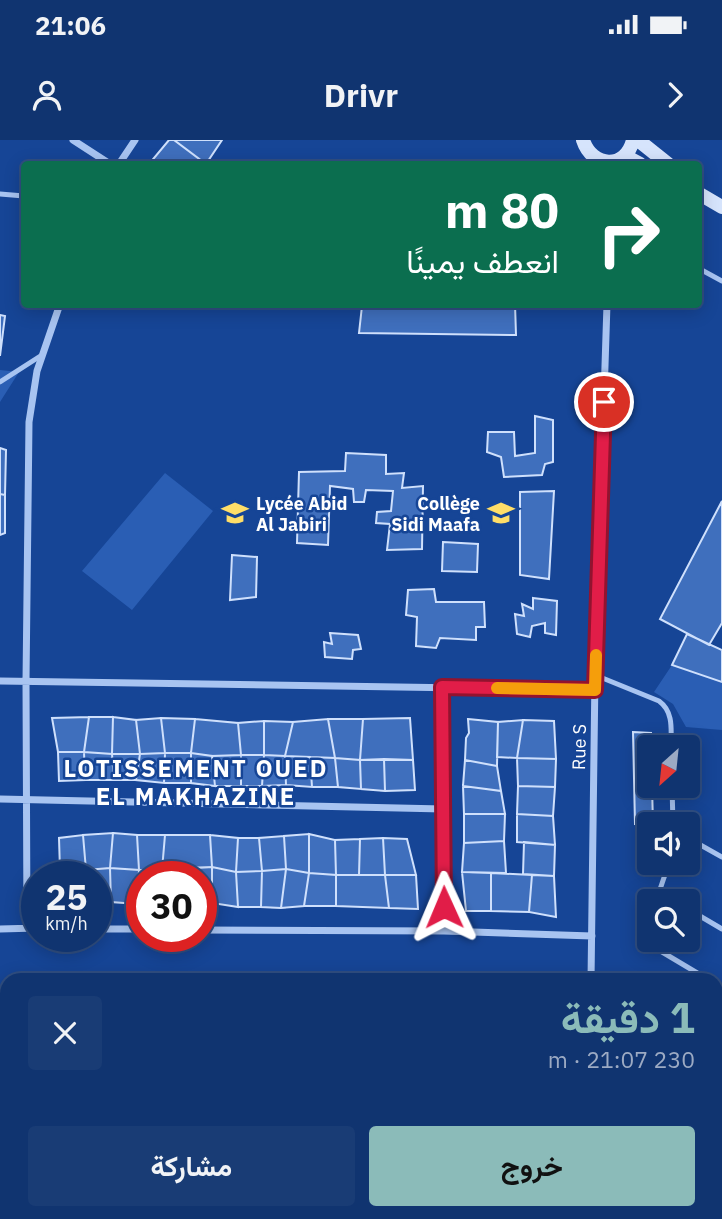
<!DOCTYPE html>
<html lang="ar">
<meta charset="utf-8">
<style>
:root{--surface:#103470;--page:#193c75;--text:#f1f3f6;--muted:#9caac3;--line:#304f83;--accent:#8bbbb9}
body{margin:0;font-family:"IBM Plex Sans",Vazirmatn,sans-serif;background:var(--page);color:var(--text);direction:rtl;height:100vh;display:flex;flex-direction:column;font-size:26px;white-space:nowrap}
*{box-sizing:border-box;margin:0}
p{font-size:23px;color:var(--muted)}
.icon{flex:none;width:38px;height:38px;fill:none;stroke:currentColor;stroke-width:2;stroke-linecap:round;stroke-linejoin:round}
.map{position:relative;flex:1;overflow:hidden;direction:ltr}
.drawer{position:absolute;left:0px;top:833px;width:723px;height:247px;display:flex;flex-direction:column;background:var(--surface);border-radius:21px 21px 0 0;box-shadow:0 4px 18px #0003,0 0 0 2px var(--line);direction:rtl}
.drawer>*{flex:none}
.banner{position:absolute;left:21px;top:21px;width:681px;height:147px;border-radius:7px;box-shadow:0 4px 18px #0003,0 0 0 2px var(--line);direction:rtl;background:#0b6e4f;color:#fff;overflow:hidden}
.needle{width:46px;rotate:207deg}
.buttons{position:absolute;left:637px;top:595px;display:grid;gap:14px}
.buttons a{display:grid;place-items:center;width:63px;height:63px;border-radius:7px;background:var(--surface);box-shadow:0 4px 18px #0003,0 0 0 2px var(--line);font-size:35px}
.speed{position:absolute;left:21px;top:721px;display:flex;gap:14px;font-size:35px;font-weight:700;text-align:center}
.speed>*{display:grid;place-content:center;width:91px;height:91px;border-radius:50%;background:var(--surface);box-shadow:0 4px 18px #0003,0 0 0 2px var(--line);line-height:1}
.speed small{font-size:18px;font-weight:400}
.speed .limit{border:10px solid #d22;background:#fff;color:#111}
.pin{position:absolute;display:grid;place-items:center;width:60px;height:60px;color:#fff;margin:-30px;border:4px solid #fff;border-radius:50%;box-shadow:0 2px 7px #0007}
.me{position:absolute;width:77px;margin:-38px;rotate:359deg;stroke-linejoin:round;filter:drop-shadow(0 0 5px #0008)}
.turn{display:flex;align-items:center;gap:24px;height:147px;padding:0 28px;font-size:32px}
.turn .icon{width:91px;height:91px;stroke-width:2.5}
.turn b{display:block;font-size:49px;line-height:60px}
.round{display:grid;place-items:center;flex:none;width:74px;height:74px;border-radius:7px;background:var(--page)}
.summary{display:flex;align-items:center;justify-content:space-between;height:119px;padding:0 28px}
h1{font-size:42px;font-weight:700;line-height:52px;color:var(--accent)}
.cta{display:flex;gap:14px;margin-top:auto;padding:14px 28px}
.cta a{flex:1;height:80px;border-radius:7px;background:var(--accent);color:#111;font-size:28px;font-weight:700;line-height:80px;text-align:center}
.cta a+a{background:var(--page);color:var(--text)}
.status{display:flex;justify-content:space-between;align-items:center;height:49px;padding:0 35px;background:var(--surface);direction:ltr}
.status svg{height:19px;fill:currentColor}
header{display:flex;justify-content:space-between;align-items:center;height:91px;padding:0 28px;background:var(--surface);font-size:32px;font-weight:700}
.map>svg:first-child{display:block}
</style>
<div class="status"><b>21:06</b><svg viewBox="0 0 49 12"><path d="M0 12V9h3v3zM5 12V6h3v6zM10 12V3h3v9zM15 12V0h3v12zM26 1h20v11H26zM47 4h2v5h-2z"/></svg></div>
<header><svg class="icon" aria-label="forward" viewBox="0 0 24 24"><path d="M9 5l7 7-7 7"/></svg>Drivr<svg class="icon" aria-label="person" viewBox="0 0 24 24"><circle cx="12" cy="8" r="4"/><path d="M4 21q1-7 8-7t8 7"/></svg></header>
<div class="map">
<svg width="722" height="1079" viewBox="0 0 722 1079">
<rect width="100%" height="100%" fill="#164596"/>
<!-- green -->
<path fill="#2a5eb4" d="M0,230L19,232L0,262Z
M165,333L213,371L132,470L82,431Z
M672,525L722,542V590L686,587L673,564L654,552Z"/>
<!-- building -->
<path fill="#3f6fbd" stroke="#cfe0fc" stroke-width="2" d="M169,0H174L206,24H149Z
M174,0H222L206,24Z
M515,164L516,195L359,193L362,166Z
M0,175L5,176L0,216Z
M535,276L553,280V322L545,324L542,335L504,337L501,317L487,312L488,292H514L515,316L535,313Z
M0,308L6,310L5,355L0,354Z
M346,313L386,315V334L404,333L402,348L423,346L422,409L387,410L390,384L376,383L377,372L391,371L393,351L366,350L364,362H354L353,349L330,346L328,405L297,403L299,332L345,331Z
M554,351L549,439L520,435V352Z
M0,354L5,355V393L0,395Z
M722,361V483L709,505L660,479Z
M443,402L478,404L477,432L442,431Z
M232,415L257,417L256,457L230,460Z
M434,449L436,462H484L485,487H476V500L440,498L436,508L416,506L417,477L406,475L408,450Z
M533,458L557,461L556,495L545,493V483L532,486L530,497L517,494L515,474L524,476L522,464L533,469Z
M330,493L358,495L361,509L353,510L352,519L325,517L324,502L332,504Z
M687,494L722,510V542L672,525Z
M89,577L84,612H58L52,578Z
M89,577H113L112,614L84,612Z
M113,577L136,580L140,614H112Z
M161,578L195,579L191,613H165Z
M161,578L165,613L140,614L136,580Z
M410,578L413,620H360L363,579Z
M195,579L238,583L241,615L212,616L191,613Z
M328,579L335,618L285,616L293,582Z
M328,579H363L360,620L335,618Z
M468,579L498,582L497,626L465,620L466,598L469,593Z
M523,580L517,618L497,617L498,582Z
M523,580L554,581L556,619L517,618Z
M264,581V615H241L238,583Z
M264,581L293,582L285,616L264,615Z
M633,592L651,593L649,646H652L653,684L649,685L635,684Z
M58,612H84L85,640L59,641Z
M84,612L112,614L114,640H85Z
M165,613H191V643H164Z
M165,613L164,643L136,640L140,614Z
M191,613L212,616L215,646L191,643Z
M112,614H140L136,640H114Z
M241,615V646H215L212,616Z
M241,615H264L262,646H241Z
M264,615L285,616L286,645L262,646Z
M285,616L310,617L312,647L286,645Z
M310,617L335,618L338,647H312Z
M335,618L360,620L361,649L338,647Z
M517,618L556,619L555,647L518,646Z
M384,619L413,620L415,650L385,651Z
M384,619L385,651L361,649L360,620Z
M465,620L497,626L501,651L463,646Z
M463,646L501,651L505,674H464Z
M518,646L555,647L553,676L517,674Z
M464,674H505L504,701L464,703Z
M517,674L553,676L555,705L517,702Z
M113,693L137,695L139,730L110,728Z
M113,693L110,728L86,730L83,695Z
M309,694L335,700L336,735L309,733Z
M309,694V733L286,729L284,696Z
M83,695L86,730H60L59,698Z
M137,695H165L162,730H139Z
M165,695H210L212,727L162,730Z
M210,695L238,698L236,732L212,727Z
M284,696L286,729L262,731L259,698Z
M238,698H259L262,731L236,732Z
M383,698L385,735H359L360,699Z
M383,698L407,699L416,735H385Z
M360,699L359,735H336L335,700Z
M504,701L506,733L462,732L464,703Z
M524,702L555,705L554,736L523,734Z
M212,727V763L201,764V737H185L184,728Z
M212,727L236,732L238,767L212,763Z
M110,728L111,762H96V737H87L86,730Z
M110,728L139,730L137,764L111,762Z
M184,728L185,737H162V730Z
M286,729L309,733L304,766L281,768Z
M286,729L281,768L261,767L262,731Z
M60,730H86L87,737H59Z
M139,730H162V737H142V764H137Z
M262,731L261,767H238L236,732Z
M462,732L491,733V771H466Z
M309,733L336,735V766H304Z
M491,733L532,735L529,772L491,771Z
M336,735H385L389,768L336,766Z
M385,735H416L418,769L389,768Z
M532,735L554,736L556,777L529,772Z
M716,899L722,903V1079H601V1073H716Z
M390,1073H440L442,1074L439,1079H386Z
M496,1073H533L529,1079L493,1078Z"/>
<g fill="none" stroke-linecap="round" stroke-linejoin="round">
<!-- lane -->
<path stroke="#a8c4f1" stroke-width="5" d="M0,54L24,56
M698,128L722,141
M0,242L42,215
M595,535L659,561C674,572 671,590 671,607
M672,646L673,684
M688,698L722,717
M661,753L675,761
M656,761L669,723
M688,769L722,789
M649,773C643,785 639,791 647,803L709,840
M716,844L722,848"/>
<!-- street -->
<path stroke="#a8c4f1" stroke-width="7" d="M73,0L110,24
M119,24L135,0
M0,541L595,550
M442,547L444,791
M0,659L443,669
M27,788L26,541L29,282L37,231L60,164
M0,789L37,788
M96,789H142
M201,790L444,791L592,796
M591,840L595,535L607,164
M584,1079V1073"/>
<!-- secondary -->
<path stroke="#d6e4fc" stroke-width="14" d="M583,0C592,28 626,30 633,0
M638,0L668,24
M625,16L640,24
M698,53L722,67"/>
</g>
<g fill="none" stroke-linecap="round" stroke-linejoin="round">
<!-- route casing -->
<g stroke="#92132f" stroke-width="18">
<path id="route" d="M444,767L442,547L595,550L604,262"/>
</g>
<!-- route -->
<use href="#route" stroke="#e11d48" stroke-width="12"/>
<!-- slow -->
<path stroke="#f59e0b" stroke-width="12" d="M497,548L595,550L596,515"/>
</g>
<!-- icons -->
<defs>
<g id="school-bare" transform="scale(2.1)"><path d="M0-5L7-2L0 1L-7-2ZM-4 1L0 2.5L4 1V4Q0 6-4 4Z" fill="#ffde68" stroke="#164596" stroke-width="2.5" paint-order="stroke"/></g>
</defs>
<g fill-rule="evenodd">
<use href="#school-bare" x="235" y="373"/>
<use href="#school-bare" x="501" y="373"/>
</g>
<g text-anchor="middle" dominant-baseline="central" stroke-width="5" stroke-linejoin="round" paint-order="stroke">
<!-- poi labels -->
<g font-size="18" font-weight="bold" fill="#fff" stroke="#164596" text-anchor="start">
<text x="256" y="363">Lycée Abid<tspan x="256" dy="21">Al Jabiri</tspan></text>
<text x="480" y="363" text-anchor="end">Collège<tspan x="480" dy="21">Sidi Maafa</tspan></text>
</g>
<!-- street labels -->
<g font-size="18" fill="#fff" stroke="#164596">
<text transform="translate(579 607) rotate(-89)">Rue S</text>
</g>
<!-- district labels -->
<g font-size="24" font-weight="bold" letter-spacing="2" fill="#fff" stroke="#164596">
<text x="196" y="628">LOTISSEMENT OUED<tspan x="196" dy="28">EL MAKHAZINE</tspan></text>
</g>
</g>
</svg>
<div class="buttons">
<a><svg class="needle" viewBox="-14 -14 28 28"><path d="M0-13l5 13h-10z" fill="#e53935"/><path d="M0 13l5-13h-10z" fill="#9caac3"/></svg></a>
<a><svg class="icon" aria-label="sound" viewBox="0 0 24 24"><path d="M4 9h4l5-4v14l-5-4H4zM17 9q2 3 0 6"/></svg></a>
<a><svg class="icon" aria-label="search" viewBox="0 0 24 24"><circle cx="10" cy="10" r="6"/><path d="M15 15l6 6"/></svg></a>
</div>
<div class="speed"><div>25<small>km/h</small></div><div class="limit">30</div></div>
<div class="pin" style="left:604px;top:262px;background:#d93025"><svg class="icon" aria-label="arrive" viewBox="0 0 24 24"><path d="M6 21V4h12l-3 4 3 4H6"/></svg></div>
<svg class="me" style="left:444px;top:767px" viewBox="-20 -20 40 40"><path d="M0-17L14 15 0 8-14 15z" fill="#e11d48" stroke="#fff" stroke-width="4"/></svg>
<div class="banner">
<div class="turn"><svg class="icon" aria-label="right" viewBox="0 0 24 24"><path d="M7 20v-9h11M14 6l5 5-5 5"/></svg><div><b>80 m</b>انعطف يمينًا</div></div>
</div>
<section class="drawer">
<div class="summary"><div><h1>1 دقيقة</h1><p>230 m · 21:07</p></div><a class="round"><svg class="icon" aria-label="close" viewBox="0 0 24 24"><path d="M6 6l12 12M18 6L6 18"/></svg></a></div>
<div class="cta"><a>خروج</a><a>مشاركة</a></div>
</section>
</div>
